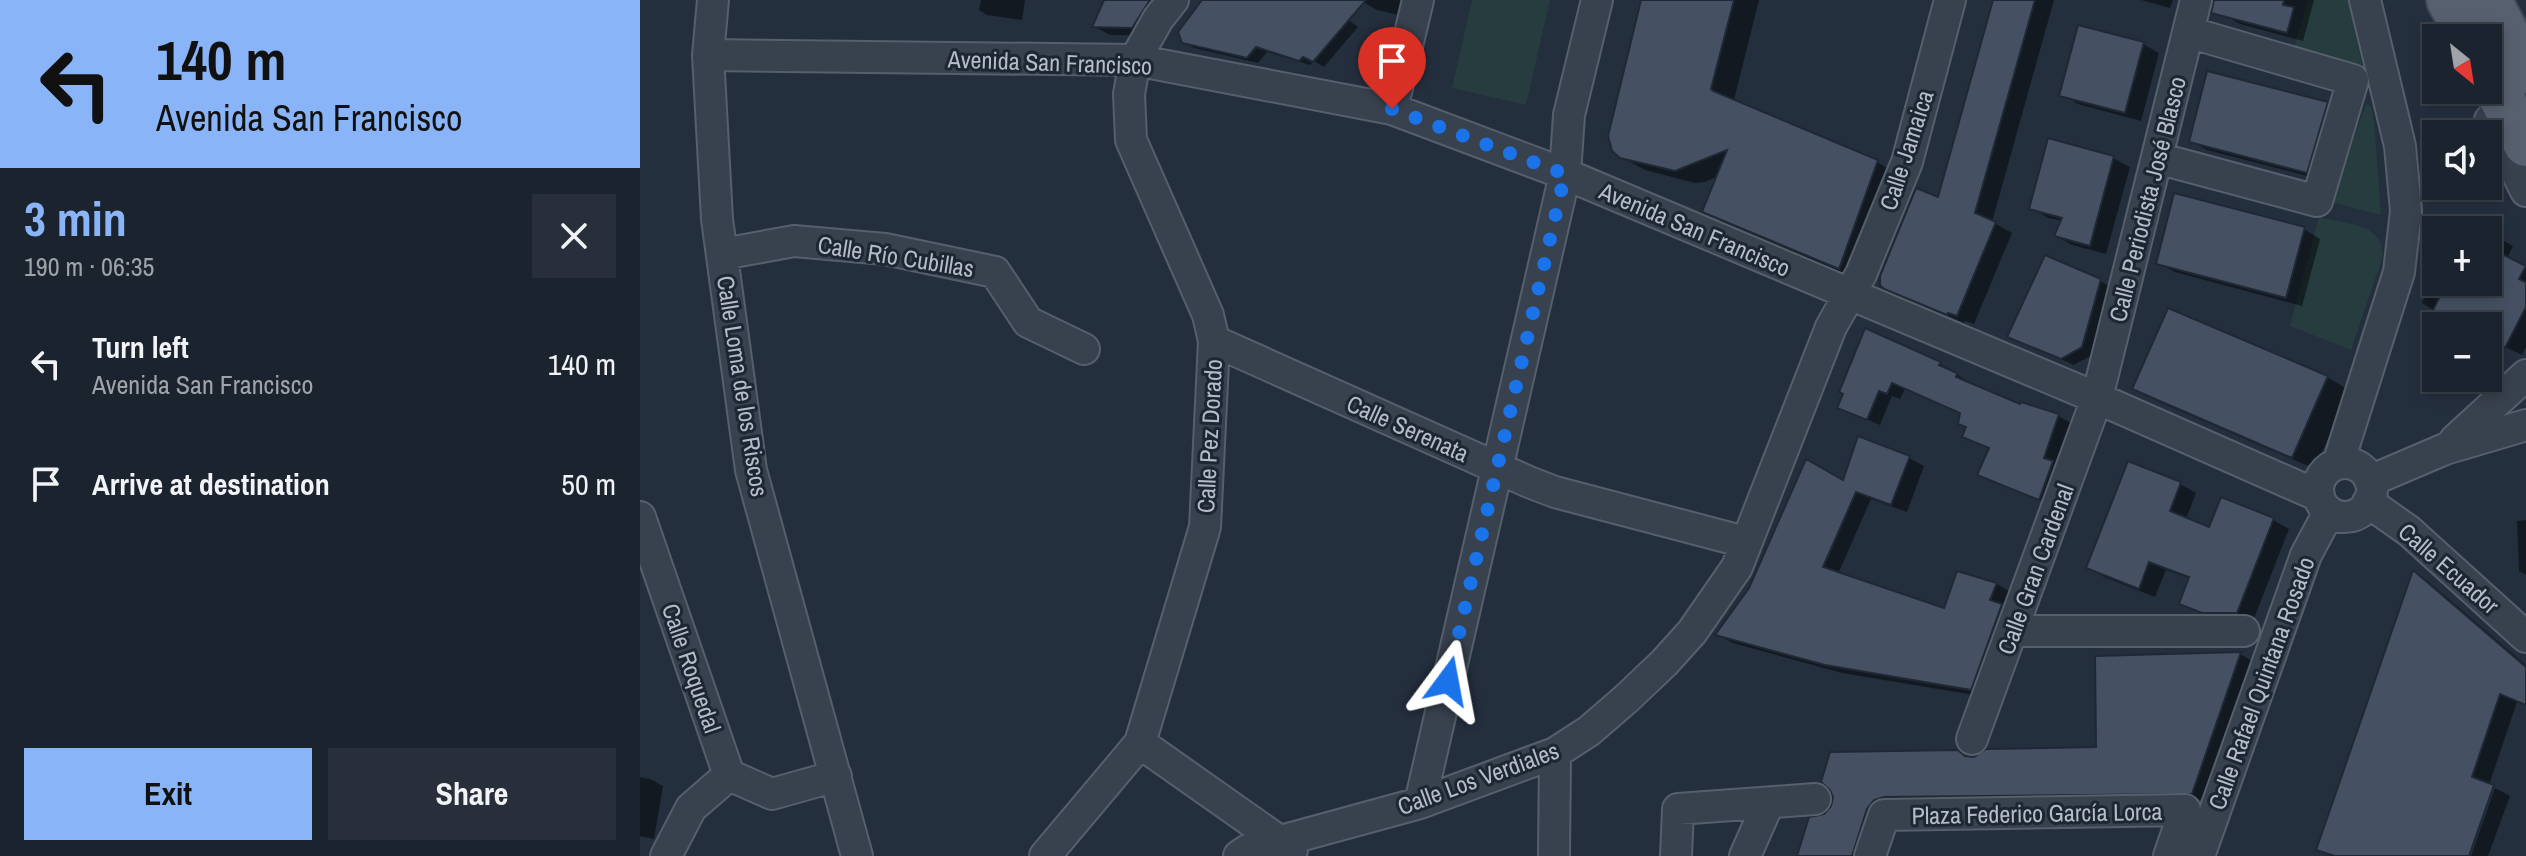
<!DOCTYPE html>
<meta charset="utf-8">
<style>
:root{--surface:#1b232e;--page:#282f3a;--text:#f1f3f6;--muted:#a0a4aa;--line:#39404a;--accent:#8ab4f8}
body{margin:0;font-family:"Archivo Narrow",sans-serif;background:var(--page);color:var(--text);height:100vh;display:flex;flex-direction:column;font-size:30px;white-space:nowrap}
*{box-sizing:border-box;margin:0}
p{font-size:26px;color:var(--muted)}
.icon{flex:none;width:44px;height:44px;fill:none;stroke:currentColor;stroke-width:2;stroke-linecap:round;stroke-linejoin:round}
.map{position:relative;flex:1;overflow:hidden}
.drawer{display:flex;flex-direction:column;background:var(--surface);width:640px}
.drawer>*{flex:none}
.hud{background:#8ab4f8;color:#111;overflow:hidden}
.needle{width:52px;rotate:150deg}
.fabs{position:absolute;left:1782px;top:24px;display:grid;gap:16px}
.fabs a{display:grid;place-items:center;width:80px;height:80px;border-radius:0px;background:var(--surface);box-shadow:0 4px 12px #0003,0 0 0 2px var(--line);font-size:40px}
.pin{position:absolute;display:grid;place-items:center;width:68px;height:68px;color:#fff;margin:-82px -34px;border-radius:50% 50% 50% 0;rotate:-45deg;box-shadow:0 0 8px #0007}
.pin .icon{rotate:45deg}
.me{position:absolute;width:88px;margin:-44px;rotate:13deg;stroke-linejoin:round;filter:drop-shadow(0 0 6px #0008)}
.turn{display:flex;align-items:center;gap:28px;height:168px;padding:0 24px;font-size:36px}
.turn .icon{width:104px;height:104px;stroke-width:2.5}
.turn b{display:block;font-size:56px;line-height:68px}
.round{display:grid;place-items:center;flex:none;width:84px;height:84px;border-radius:0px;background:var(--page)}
.overview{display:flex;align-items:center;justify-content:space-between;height:136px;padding:0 24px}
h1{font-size:48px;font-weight:700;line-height:60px;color:var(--accent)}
.action{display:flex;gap:16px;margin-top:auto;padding:16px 24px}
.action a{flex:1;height:92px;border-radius:0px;background:var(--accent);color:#111;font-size:32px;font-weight:700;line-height:92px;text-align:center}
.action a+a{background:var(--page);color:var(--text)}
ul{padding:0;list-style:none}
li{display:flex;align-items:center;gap:24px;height:120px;padding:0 24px}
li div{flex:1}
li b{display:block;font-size:30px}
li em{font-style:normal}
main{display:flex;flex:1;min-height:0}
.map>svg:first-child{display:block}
</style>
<main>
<section class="drawer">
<div class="hud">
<div class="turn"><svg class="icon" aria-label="left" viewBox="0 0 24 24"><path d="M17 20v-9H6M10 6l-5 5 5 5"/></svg><div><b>140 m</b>Avenida San Francisco</div></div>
</div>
<div class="overview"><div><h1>3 min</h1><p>190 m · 06:35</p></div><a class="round"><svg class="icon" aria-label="close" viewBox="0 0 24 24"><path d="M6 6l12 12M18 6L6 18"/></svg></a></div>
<ul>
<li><svg class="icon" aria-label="left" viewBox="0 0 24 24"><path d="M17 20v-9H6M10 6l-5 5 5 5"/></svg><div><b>Turn left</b><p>Avenida San Francisco</p></div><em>140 m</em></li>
<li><svg class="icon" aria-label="arrive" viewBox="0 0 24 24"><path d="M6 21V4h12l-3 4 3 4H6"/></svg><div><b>Arrive at destination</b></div><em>50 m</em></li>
</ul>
<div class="action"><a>Exit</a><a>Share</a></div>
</section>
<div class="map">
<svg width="1886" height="856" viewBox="0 0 1886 856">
<rect width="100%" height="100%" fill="#242f3e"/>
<!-- green -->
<path fill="#263c3f" d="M832,0H910L886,105L812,88Z
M1668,0H1708L1722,65L1654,48Z
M1726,104L1731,107L1734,121L1741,215L1691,202Z
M1679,217C1705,224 1751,224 1741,262L1711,350L1650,326Z"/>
<!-- shadow -->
<path fill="#0007" d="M341,0H385L382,20L347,15L339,10Z
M466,0H530L508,35H470L455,27Z
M564,0H681L718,27L684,67L674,61L670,65L627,52L618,63L554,48L543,42Z
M720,0H785L780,20L737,10Z
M1003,0H1119L1094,100L1237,162L1259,175L1221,281L1086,224L1064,211L1079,176L1065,182L1055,183L1005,170L981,157Z
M1355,0H1414L1352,222L1372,233L1334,324L1325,321L1324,323L1245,287L1299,200Z
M1501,0H1533L1530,8Z
M1588,0H1674L1663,41L1600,24L1584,15Z
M1503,44L1519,53L1501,121L1438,104L1422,95Z
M1687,104L1703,114L1683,180L1567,150L1551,141Z
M1473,158L1490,167L1466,254L1432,245L1416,236L1423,221L1408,218L1392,208Z
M1664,229L1680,239L1662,306L1535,272L1518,263Z
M1848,232L1873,246L1867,259L1886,268V347L1882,355L1865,347L1858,360L1848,355V326H1796V346L1781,337L1795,311L1782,303L1796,275V282H1848Z
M1460,281L1473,288L1454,354L1434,365L1369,336Z
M1300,364L1329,382L1328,385L1381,407L1382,404L1418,416L1431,423L1416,465L1424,470L1412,505L1339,474L1351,449L1322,414L1265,389L1260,399L1252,396L1240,425L1199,407L1205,393Z
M1687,377L1709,390L1675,469L1517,401L1495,388Z
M1269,458L1284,466L1267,512L1231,499L1198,574L1305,611L1318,573L1357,584L1372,593L1346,697L1202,673L1093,643L1078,635L1204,483Z
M1540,484L1556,493L1546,519L1571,529L1633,520L1649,529L1613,621H1580L1541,603L1551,579L1526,570L1515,597L1464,577L1448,567Z
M1886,520V575L1879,571L1877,521Z
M1774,573L1789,582L1886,665V706L1877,702L1849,785L1854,787H1852L1827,856H1691L1678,849Z
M1600,654L1614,662L1566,800L1259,804L1227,856H1159L1171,819L1328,758L1458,749L1457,657Z
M0,777L10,779L23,786L14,839L0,836Z
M1855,788L1870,796L1848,856H1831Z"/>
<!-- building -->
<path fill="#455162" stroke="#1f2835" stroke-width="2" d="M464,0H510L492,28L452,27Z
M562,0H726L673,62L663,57L659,61L616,47L607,58L542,43L538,32Z
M1001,0H1094L1071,89L1073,91L1238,160L1199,269L1062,212L1087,150L1035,171L980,158L972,151L968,136Z
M1353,0H1395L1335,213L1356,222L1317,316L1308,313L1307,315L1244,289L1240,285V276L1276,188L1298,197Z
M1574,0H1644L1643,5L1654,7L1647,33L1571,13Z
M1438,25L1504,42L1485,113L1419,96Z
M1567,71L1688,102L1667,173L1549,142Z
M1408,138L1474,156L1450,246L1414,236L1422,218L1389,209Z
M1534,193L1665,227L1646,298L1516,264Z
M1848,247L1886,266L1879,279L1886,282V307L1865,348L1848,339V326H1785L1807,282H1848Z
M1405,255L1461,279L1442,347L1421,359L1367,337Z
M1528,308L1688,376L1652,458L1492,389Z
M1225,328L1301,362L1299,365L1317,373L1316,377L1380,404L1381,402L1419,414L1404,458L1413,461L1399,500L1337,475L1349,448L1322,437L1326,427L1318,424L1320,413L1252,383L1247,394L1239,391L1227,420L1197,408L1203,394L1199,392Z
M1218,436L1270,456L1251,505L1216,492L1183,567L1304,608L1317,571L1357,583L1350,600L1362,604L1331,690L1185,665L1075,635L1109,588L1166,459L1203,480Z
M1488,461L1541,482L1530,511L1569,527L1581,497L1634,518L1597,613H1562L1539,604L1549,577L1509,562L1499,589L1446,568Z
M1773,570L1886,667V705L1860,694L1832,777L1854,785L1829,856H1695L1676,850Z
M1601,652L1552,794L1244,797L1234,800L1227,809L1212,856H1157L1169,817L1184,814L1191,806L1193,797L1190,790L1181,782L1190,752L1318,750L1325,756L1334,757L1346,749L1456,747L1455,656Z"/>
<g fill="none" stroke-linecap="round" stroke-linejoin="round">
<!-- street casing -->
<g stroke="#565f6c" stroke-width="34">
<path id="street" d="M73,0L68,55L77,219L111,470L217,856
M68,55L495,60L752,109L925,174L1457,398L1679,496
M752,109L778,0
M1850,120L1886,191
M1517,158L1677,201L1713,80L1548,32
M83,254L154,241L245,249L355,272L388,322L444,349
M574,341L889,482L915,492L1105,542
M1815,440L1886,375
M1678 490a27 27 0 1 1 54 0a27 27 0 1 1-54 0Z
M1698,464L1759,272L1766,211L1760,146L1725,0
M1730,481L1805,449L1886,425
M1728,502L1769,531L1886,637
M0,517L89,775
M1372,631H1604
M1332,739L1457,398L1556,0
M500,743L652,850
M780,803L925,174L929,115L957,0
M26,856L51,808L89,775L132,794L196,776
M405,856L500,743L565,527L574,341L568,315L491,140L489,94L495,60L518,19L533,0
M599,856L608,850L780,803L915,753L949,731L986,699L1024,663L1052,632L1097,567L1191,327L1221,274L1267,162L1310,0
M914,856L915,753
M1036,856L1038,809L1175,799
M1105,856L1128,804
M1230,856L1244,815L1545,810L1529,856
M1559,856L1666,555L1689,512"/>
</g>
<!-- primary casing -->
<g stroke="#414a57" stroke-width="48">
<path id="primary" d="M1809,0L1830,38
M1849,0L1886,71
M1848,73L1886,144"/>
</g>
<!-- street -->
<use href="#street" stroke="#38414e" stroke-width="30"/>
<!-- primary -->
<use href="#primary" stroke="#56606e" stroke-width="44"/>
</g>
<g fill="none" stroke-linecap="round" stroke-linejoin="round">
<!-- route -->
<path stroke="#1a73e8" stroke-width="14" stroke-dasharray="0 25.2" d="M752,109L925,174L808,681"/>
</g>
<g text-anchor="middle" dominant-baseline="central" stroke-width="6" stroke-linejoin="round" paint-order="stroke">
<!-- street labels -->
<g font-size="24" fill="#b4bcc9" stroke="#1d2633">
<text transform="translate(410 62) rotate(2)">Avenida San Francisco</text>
<text transform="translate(1266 150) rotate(-72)">Calle Jamaica</text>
<text transform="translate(1507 199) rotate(-76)">Calle Periodista José Blasco</text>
<text transform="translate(1055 229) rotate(23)">Avenida San Francisco</text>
<text transform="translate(256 256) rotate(9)">Calle Río Cubillas</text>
<text transform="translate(103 386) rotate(81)">Calle Loma de los Riscos</text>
<text transform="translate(768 428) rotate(24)">Calle Serenata</text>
<text transform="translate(569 436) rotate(-87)">Calle Pez Dorado</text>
<text transform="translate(1809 568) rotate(41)">Calle Ecuador</text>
<text transform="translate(1395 569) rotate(-70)">Calle Gran Cardenal</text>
<text transform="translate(52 668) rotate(71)">Calle Roquedal</text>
<text transform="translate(1621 683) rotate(-70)">Calle Rafael Quintana Rosado</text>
<text transform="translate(838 778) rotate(-20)">Calle Los Verdiales</text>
<text transform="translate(1397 813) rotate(-1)">Plaza Federico García Lorca</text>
</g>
</g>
</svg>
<div class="fabs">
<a><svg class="needle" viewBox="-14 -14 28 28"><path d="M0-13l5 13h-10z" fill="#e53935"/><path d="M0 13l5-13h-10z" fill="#a0a4aa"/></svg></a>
<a><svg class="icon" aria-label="sound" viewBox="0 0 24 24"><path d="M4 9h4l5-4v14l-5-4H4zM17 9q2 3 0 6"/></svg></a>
<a>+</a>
<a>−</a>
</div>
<div class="pin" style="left:752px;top:109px;background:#d93025"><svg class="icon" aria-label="arrive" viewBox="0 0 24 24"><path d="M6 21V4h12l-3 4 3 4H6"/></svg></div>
<svg class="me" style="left:808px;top:681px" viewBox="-20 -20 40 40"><path d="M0-17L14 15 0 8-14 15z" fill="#1a73e8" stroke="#fff" stroke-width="4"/></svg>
</div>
</main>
